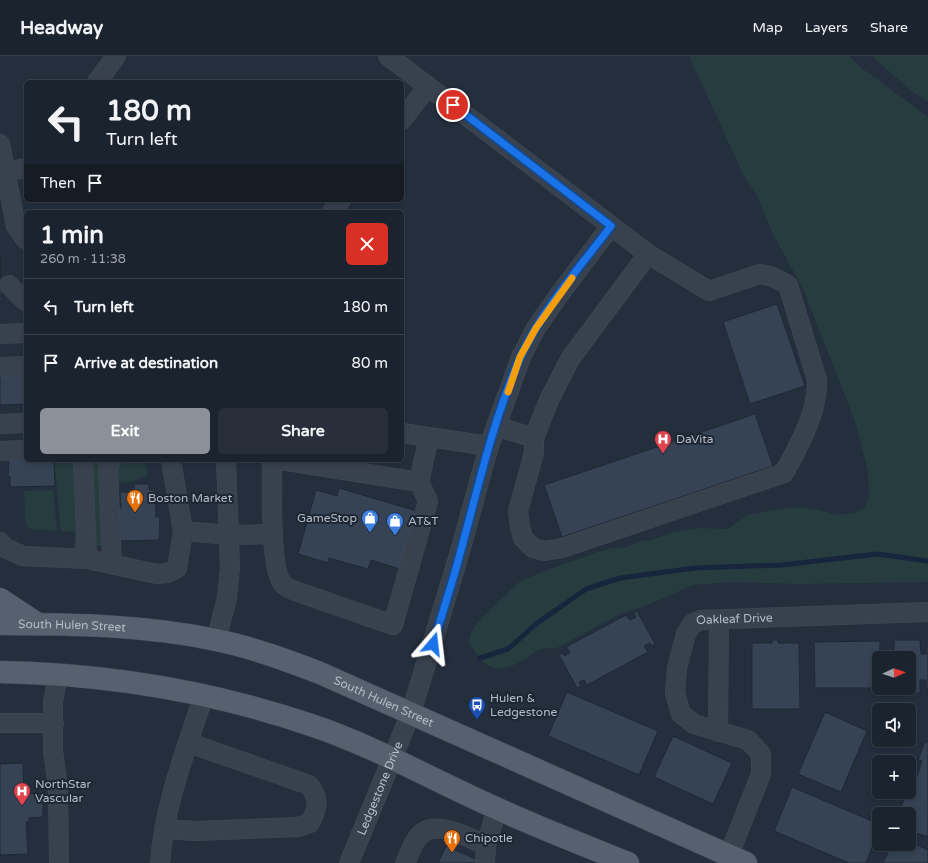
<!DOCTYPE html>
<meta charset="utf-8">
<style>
:root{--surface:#1b232e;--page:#282f3a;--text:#f1f3f6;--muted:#a0a4aa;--line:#39404a;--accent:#8c9099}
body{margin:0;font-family:"Varela Round",sans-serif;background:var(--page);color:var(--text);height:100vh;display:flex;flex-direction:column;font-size:15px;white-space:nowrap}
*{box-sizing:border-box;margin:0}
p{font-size:13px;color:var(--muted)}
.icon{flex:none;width:22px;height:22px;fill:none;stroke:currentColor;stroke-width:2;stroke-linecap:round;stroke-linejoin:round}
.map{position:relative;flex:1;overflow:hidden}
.sheet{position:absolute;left:24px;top:154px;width:380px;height:252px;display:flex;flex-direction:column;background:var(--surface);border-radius:6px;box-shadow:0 2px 6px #0003,0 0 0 1px var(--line)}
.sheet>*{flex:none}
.top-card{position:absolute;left:24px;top:24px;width:380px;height:122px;border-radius:6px;box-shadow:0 2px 6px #0003,0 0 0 1px var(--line);background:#1b232e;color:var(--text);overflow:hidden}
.needle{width:26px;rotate:87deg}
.controls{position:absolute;left:872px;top:595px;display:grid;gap:8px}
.controls a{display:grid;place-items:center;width:44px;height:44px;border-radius:6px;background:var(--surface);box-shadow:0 2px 6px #0003,0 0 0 1px var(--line);font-size:20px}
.pin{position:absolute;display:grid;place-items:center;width:34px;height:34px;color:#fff;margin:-17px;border:2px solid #fff;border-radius:50%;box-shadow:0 1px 4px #0007}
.me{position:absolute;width:44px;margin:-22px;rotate:17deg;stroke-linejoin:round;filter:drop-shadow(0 0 3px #0008)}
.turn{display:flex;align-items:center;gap:14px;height:84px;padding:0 16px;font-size:18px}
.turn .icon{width:52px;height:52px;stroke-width:2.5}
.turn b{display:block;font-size:28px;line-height:34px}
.then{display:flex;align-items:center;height:38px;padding:0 16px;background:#0003;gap:8px;font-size:15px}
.round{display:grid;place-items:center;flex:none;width:42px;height:42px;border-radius:6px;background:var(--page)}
.summary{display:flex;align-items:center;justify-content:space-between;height:68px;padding:0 16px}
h1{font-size:24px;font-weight:700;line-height:30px}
.primary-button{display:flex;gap:8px;margin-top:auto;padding:8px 16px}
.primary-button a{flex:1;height:46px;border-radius:6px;background:var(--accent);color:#fff;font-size:16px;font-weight:700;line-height:46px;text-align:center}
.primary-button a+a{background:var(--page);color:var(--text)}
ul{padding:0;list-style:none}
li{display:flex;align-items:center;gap:12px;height:56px;padding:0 16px;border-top:1px solid var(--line)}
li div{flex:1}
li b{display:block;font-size:15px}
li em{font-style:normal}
header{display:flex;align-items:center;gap:24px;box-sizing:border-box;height:56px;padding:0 20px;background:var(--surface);border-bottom:1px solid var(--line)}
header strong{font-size:19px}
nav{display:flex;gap:22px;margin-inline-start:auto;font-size:14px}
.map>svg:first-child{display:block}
</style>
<header>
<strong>Headway</strong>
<nav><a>Map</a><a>Layers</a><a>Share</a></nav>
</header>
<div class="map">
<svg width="928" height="807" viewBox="0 0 928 807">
<rect width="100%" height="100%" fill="#242f3e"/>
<!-- green -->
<path fill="#263c3f" d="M689,0H849L859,10L928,61V526L799,528L733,526L693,529L645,550L620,558L559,591C551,594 548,591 541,593C536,594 530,600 525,603C497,620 483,614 469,585L471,577L477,567L518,527L539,517L598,496L613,492H624L641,485L651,484L673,476L700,472L727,473L747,459L769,455L788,452H806L821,454L833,459L855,457L864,452L869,442L868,415L855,365L804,235L772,176L756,137L744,120Z
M872,0H928V46L914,37Z
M54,404H111V490H87V494L74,493L75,476L61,475Z
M116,404H143L148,419L131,426L114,427Z
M53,434L57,475L30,473L25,466L24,435Z"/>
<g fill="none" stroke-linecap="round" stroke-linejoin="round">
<!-- stream -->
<path stroke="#17263c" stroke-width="5" d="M480,602L508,593L536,568L586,533L620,522L695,512L782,509L877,498L928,505"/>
</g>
<!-- building -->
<path fill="#364354" stroke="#1f2835" d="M0,201L2,246H0Z
M777,248L805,330L750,348L723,266Z
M26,317V348L0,349V320Z
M755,358L773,410L562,481L544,429Z
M26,400V404H54L55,430L10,431V421H8L9,402Z
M134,428H149V434H155L156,461H160L159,484L120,485L114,452H121L120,436H134Z
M339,432L420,456L403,514L371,504L368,513L329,502L328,507L298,498L316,434L337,440Z
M637,555L655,588L651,590L650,587L644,590L648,596L587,629L584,624L579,626L581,630L577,632L559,599L563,597L564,600L570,597L566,591L626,559L630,564L636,561L634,557Z
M772,584H778V587H799L800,653H752V587H772Z
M894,584H920L921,598H926V590H928V632H926V624H920V637L895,638L894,632H909V602H894Z
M880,585L879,632H880H815L814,586Z
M567,636L658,675L639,719L548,680Z
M825,656L867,675L841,736L798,718Z
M673,680L732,707L713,748L654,721Z
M925,686L928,687V781L909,774V758H898L907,736H909V730L914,718L917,720L922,705L918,704Z
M23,707L24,737L43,738V761L29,762V766H26L28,798L0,799V708Z
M792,731L879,768V774L866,807H849L774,775Z
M909,785L928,794V807H883L892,788H909Z
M446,790L478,804L477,807H438Z"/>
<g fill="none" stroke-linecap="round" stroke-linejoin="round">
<!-- minor casing -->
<g stroke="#414a57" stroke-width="20">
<g id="minor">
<path d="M388,0L648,198"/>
<path d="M97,26L116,0"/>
<path d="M402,64L428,30"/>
<path d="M0,88L16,170L26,184"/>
<path d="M0,117L26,112"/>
<path d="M332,156L341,144"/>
<path d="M9,229L26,246"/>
<path d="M0,278L26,277"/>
<path d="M0,311L26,310"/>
<path d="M0,368L26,367"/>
<path d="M496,370L534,382V397L518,455L520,471L523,482L533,492L545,495L562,492L784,417C799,389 818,357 817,324L788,229L773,221L760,218L709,235L648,198L570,303L549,344L534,382"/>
<path d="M402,377L489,390"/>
<path d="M0,395L26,394"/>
<path d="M83,404L87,503"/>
<path d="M111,404L108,411L112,508"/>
<path d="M272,404C272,426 269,516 284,529C287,532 293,534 298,536L393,569L428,445L419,426L429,381"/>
<path d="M281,404L419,426"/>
<path d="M183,475L230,479L273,478"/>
<path d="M0,486L5,492L23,500L87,503L157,518L168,517L177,512L183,475L171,404"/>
<path d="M216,584L227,542L230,511L226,404"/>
<path d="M58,619L53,646V694L58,733L59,807"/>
<path d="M0,667H54"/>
<path d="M718,676L719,563"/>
<path d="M164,773L196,775L298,771L310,767C318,751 320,744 309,729L189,687"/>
<path id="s1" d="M729,799L761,718V698L748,684L694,668L681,658L675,637L677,612L686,578L692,568L701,564L928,556"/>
<path d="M160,807C164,750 186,693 204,639"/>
<path id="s2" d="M349,807L411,657L459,499L489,390L521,301L536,272L559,239L611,170"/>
<path d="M405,807C409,800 411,791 416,784C431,759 466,781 486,789"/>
<path d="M485,807L486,789L497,753"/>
</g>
</g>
<!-- major casing -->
<g stroke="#414a57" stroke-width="23">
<g id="major">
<path d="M0,543L38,568"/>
<path id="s3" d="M0,568C72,568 145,569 216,584C251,591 286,604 320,617L746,807"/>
<path d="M0,616C105,618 211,635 311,669C374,690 435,725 496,752C539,772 584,789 628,807"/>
</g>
</g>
<!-- minor -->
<use href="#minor" stroke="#38414e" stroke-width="19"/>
<!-- major -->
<use href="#major" stroke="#56606e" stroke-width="22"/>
</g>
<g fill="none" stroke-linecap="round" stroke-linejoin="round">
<!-- route casing -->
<g stroke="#114b97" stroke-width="10">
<path id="route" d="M433,588C442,558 452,528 460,498C478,432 493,364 520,302C541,255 580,211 611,170L453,49"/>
</g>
<!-- route -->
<use href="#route" stroke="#1a73e8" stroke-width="7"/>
<!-- slow -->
<path stroke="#f59e0b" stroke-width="7" d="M508,336L520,301L536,272L572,222"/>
</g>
<!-- icons -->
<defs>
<g id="hospital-pin" transform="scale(0.9)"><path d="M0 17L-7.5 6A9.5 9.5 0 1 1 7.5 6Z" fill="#e0444e" stroke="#1d2633"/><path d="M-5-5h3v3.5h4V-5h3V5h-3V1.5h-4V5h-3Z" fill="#fff"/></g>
<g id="restaurant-pin" transform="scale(0.9)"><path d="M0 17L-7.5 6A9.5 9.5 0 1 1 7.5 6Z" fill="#e8710a" stroke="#1d2633"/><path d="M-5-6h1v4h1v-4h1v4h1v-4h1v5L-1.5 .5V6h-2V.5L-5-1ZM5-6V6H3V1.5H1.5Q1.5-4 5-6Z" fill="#fff"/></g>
<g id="shop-pin" transform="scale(0.9)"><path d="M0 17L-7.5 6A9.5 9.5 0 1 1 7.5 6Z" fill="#3f7fe0" stroke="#1d2633"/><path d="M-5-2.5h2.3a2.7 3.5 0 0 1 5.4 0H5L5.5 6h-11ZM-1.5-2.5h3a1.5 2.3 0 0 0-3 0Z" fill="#fff"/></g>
<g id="bus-pin" transform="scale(0.9)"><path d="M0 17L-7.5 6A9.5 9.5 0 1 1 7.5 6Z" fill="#1a4fb4" stroke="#1d2633"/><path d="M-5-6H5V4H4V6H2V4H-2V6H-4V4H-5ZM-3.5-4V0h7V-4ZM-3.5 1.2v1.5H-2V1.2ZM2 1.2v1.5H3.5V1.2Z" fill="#fff"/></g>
</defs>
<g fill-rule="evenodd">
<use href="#hospital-pin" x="663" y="383"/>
<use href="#restaurant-pin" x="135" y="442"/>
<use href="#shop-pin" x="370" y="462"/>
<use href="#shop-pin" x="395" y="465"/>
<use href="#bus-pin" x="477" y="649"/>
<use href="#hospital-pin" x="22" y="735"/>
<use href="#restaurant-pin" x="452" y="782"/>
</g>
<g text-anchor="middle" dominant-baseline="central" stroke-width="4" stroke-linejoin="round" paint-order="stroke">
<!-- poi labels -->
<g font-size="12" fill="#b4bcc9" stroke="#1d2633" text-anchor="start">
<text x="676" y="383">DaVita</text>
<text x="148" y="442">Boston Market</text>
<text x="357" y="462" text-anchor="end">GameStop</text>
<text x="408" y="465">AT&amp;T</text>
<text x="490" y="642">Hulen &amp;<tspan x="490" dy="14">Ledgestone</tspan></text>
<text x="35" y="728">NorthStar<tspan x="35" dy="14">Vascular</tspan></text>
<text x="465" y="782">Chipotle</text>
</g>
<!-- street labels -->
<g font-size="12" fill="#b4bcc9" stroke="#1d2633">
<text stroke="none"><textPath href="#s1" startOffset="336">Oakleaf Drive</textPath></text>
<text stroke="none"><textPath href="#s3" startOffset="72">South Hulen Street</textPath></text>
<text stroke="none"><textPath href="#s3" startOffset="396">South Hulen Street</textPath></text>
<text stroke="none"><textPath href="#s2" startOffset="81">Ledgestone Drive</textPath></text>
</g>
</g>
</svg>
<div class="controls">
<a><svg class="needle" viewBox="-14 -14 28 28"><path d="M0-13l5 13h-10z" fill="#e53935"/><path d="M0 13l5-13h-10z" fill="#a0a4aa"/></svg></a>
<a><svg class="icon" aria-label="sound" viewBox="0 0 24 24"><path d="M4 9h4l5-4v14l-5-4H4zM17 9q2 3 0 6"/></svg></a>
<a>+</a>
<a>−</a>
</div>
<div class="pin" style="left:453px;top:49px;background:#d93025"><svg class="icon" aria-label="arrive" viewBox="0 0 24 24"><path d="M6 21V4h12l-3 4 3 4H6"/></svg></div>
<svg class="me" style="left:433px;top:588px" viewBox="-20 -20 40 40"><path d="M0-17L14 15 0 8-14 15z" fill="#1a73e8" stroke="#fff" stroke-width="4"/></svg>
<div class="top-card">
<div class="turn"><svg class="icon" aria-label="left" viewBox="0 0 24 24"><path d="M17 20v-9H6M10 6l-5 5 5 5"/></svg><div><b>180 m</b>Turn left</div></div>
<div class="then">Then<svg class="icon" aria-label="arrive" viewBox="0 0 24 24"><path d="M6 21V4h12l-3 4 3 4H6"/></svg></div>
</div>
<section class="sheet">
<div class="summary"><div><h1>1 min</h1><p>260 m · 11:38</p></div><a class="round" style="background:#d93025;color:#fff"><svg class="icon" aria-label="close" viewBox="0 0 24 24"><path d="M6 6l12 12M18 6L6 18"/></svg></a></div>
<ul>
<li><svg class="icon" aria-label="left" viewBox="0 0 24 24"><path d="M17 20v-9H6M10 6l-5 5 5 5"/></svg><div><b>Turn left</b></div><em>180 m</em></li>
<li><svg class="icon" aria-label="arrive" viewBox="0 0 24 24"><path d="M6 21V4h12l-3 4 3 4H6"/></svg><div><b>Arrive at destination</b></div><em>80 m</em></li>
</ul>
<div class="primary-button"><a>Exit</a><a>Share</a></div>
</section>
</div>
